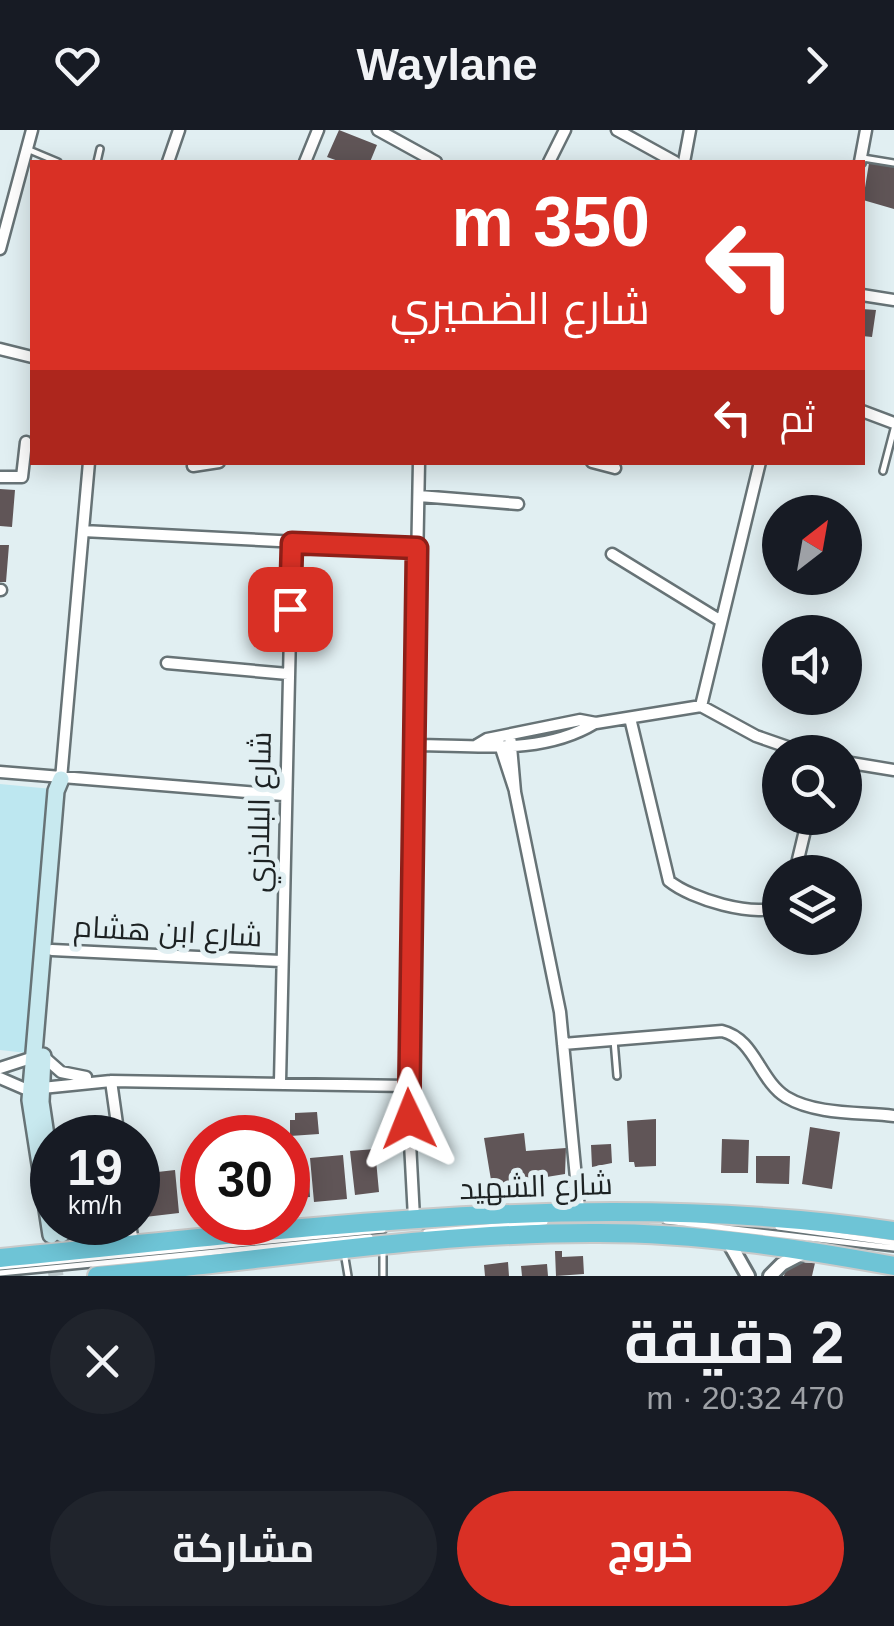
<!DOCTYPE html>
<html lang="ar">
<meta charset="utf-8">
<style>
:root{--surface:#171b24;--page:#20242c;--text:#f1f3f6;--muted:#9ea1a6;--accent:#d93025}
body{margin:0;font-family:Helvetica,Cairo,sans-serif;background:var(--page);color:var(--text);direction:rtl;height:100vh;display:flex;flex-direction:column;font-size:38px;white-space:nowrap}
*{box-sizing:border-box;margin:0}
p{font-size:32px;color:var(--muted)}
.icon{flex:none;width:55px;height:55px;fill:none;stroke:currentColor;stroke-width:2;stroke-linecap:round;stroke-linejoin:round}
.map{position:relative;height:1146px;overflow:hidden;direction:ltr}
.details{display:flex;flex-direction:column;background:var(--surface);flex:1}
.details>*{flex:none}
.banner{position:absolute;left:30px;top:30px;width:835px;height:305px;border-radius:0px;box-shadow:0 5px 25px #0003;direction:rtl;background:#d93025;color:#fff;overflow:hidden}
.needle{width:65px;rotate:31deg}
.fabs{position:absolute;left:762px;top:365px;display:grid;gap:20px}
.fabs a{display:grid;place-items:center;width:100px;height:100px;border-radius:50%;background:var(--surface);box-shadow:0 5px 25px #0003;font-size:50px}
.speed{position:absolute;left:30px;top:985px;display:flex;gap:20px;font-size:50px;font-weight:700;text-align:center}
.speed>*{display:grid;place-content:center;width:130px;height:130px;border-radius:50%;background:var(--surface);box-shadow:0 5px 25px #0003;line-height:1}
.speed small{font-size:25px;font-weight:400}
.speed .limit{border:15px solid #d22;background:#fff;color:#111}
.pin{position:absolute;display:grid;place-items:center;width:85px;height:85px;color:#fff;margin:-42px;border-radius:20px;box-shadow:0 5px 15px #0006}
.me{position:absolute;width:110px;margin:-55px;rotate:358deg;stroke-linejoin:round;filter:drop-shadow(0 0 8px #0008)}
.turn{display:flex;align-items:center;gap:35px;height:210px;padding:0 50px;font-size:45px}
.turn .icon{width:130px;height:130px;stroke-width:2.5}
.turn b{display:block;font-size:70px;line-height:85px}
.then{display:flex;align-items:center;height:95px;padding:0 50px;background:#0003;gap:20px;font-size:38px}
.round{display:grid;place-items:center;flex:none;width:105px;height:105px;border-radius:52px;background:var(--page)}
.head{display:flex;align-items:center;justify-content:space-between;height:170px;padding:0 50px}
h1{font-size:60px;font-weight:700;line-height:75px}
.action{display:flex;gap:20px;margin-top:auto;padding:20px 50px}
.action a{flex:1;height:115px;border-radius:60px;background:var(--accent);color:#fff;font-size:40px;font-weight:700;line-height:115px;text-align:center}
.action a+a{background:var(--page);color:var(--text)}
header{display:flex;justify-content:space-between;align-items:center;height:130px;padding:0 50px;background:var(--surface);font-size:45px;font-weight:700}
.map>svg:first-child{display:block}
</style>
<header><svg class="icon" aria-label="forward" viewBox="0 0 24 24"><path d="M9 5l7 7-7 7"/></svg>Waylane<svg class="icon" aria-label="heart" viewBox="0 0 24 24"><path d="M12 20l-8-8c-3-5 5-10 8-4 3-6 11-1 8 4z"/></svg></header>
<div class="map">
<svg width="894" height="1146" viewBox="0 0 894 1146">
<rect width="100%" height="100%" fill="#e1eff2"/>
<!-- green -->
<path fill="#bde7f0" d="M0,654L52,659L27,923L0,920Z"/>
<!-- building -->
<path fill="#605557" d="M339,0L377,15L370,32H341L327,27Z
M869,33L894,37V79L863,70Z
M862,179L876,180L872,207L862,206Z
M0,359L15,360L12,397L0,396Z
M0,415H9L6,452H0Z
M317,982L319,1004L290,1006V990H295V983Z
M656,989V1036L635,1037L634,1032H629L627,991Z
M810,997L840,1002L832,1059L802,1054Z
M524,1003L526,1021L566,1018L565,1044L492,1056L484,1008Z
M722,1009L749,1010L748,1043H721Z
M611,1014L612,1033L592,1037L591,1015Z
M375,1019L379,1062L355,1065L350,1021Z
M343,1025L347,1069L314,1072L310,1028Z
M756,1026H790L789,1054L756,1053Z
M175,1040L179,1083L145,1087L140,1044Z
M309,1049L310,1067L288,1069V1050Z
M555,1121H562V1127L583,1126L584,1144L556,1146Z
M508,1132L509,1146H485L484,1135Z
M788,1132L815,1133L812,1146H784Z
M547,1134L548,1146H522L521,1136Z"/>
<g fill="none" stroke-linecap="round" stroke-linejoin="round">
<!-- secondary-tunnel -->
<path stroke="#bac6c9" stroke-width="15" stroke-dasharray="15 8" stroke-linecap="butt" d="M52,1114L56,1146"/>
<!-- service casing -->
<g stroke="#677376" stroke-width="10">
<path id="service" d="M27,19L58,32
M863,28L894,33
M97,32L100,19
M883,341L894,299
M614,910L617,946
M666,1091L894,1118
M778,1097L894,1113
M426,1102L545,1092
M344,1122L348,1146
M0,1137L383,1100
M0,1143L370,1107
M383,1146V1119"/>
</g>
<!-- minor casing -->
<g stroke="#677376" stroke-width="15">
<path id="minor" d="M378,0L436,32
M617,0L675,32
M168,32L179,0
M305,32L318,0
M549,32L565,0
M684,32L690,0
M860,32L866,0
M0,119L32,0
M862,165L894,170
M0,219L32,227
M862,281L894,293
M592,332L615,338
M193,336L219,332
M0,347H22L26,312
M419,366L518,374
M83,401L417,418
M612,424L721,491
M0,460H1
M167,533L288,544
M701,576L760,332
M630,588L669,751C691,769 754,788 780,776
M510,605L515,662L560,882L579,1079
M415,615C474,615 541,626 595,593
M477,615L487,609L580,590L596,593L701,576L756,606L802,622
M500,615L515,661
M845,632L894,640
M0,642L283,665
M61,649L89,332
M795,742L808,688
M52,820L281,831
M563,914L722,901C755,909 759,950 786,967C816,985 860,982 894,986
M44,927L61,942L86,947
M0,938L34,927
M0,948L30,961
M111,951L119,1008
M280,952L292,413
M42,958L111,951L407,956
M414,1088L407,956L419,332
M130,1092L133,1115"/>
</g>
<!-- tertiary casing -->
<g stroke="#677376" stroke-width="18">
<path id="tertiary" d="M727,1109L748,1146
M770,1146L782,1134L805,1122"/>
</g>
<!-- secondary casing -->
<g stroke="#677376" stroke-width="20">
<path id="secondary" d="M43,926L41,972L52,1046
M60,1092L62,1104
M51,1105L30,970L56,661L61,649"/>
</g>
<!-- trunk casing -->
<g stroke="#c9caca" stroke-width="22">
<path id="trunk" d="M0,1128C298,1099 596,1057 894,1101
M97,1146C264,1131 431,1102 599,1103C699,1103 796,1118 894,1136"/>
</g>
<!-- service -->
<use href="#service" stroke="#fff" stroke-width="5"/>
<!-- minor -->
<use href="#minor" stroke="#fff" stroke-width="10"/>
<!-- tertiary -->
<use href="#tertiary" stroke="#fff" stroke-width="12"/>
<!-- secondary -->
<use href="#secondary" stroke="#c8e9ef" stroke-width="15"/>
<!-- trunk -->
<use href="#trunk" stroke="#6ec4d6" stroke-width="18"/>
</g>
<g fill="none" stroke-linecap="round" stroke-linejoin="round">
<!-- route casing -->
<g stroke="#8d1f18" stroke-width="25">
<path id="route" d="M290,479L292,413L417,418L409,989"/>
</g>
<!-- route -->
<use href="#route" stroke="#d93025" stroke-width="18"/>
</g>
<g text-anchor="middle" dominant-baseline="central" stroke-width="10" stroke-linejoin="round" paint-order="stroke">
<!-- street labels -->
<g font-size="30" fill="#1d2223" stroke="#e1eff2">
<text transform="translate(259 682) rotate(-89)">شارع البلاذري</text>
<text transform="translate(168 801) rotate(3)">شارع ابن هشام</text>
<text transform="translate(536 1056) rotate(-2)">شارع الشهيد</text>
</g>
</g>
</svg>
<div class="fabs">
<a><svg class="needle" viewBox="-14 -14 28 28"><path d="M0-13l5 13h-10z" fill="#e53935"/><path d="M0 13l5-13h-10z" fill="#9ea1a6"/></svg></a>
<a><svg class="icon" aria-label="sound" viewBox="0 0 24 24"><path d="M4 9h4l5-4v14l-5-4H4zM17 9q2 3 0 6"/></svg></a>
<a><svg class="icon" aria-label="search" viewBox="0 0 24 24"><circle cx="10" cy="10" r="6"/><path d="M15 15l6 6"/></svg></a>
<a><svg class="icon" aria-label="layers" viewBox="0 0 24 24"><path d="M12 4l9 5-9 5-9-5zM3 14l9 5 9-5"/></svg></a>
</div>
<div class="speed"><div>19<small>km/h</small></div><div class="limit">30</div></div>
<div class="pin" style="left:290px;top:479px;background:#d93025"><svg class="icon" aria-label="arrive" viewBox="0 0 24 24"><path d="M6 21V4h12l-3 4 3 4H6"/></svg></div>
<svg class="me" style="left:409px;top:989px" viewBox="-20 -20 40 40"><path d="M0-17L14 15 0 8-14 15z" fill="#d93025" stroke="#fff" stroke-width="4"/></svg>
<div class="banner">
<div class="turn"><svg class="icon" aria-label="left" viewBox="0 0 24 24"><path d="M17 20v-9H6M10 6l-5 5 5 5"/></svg><div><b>350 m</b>شارع الضميري</div></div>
<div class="then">ثم<svg class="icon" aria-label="left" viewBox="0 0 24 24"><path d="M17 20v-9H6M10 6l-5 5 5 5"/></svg></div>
</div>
</div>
<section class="details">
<div class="head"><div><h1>2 دقيقة</h1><p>470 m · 20:32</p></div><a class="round"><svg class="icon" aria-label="close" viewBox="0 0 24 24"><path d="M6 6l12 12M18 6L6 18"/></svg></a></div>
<div class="action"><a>خروج</a><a>مشاركة</a></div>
</section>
